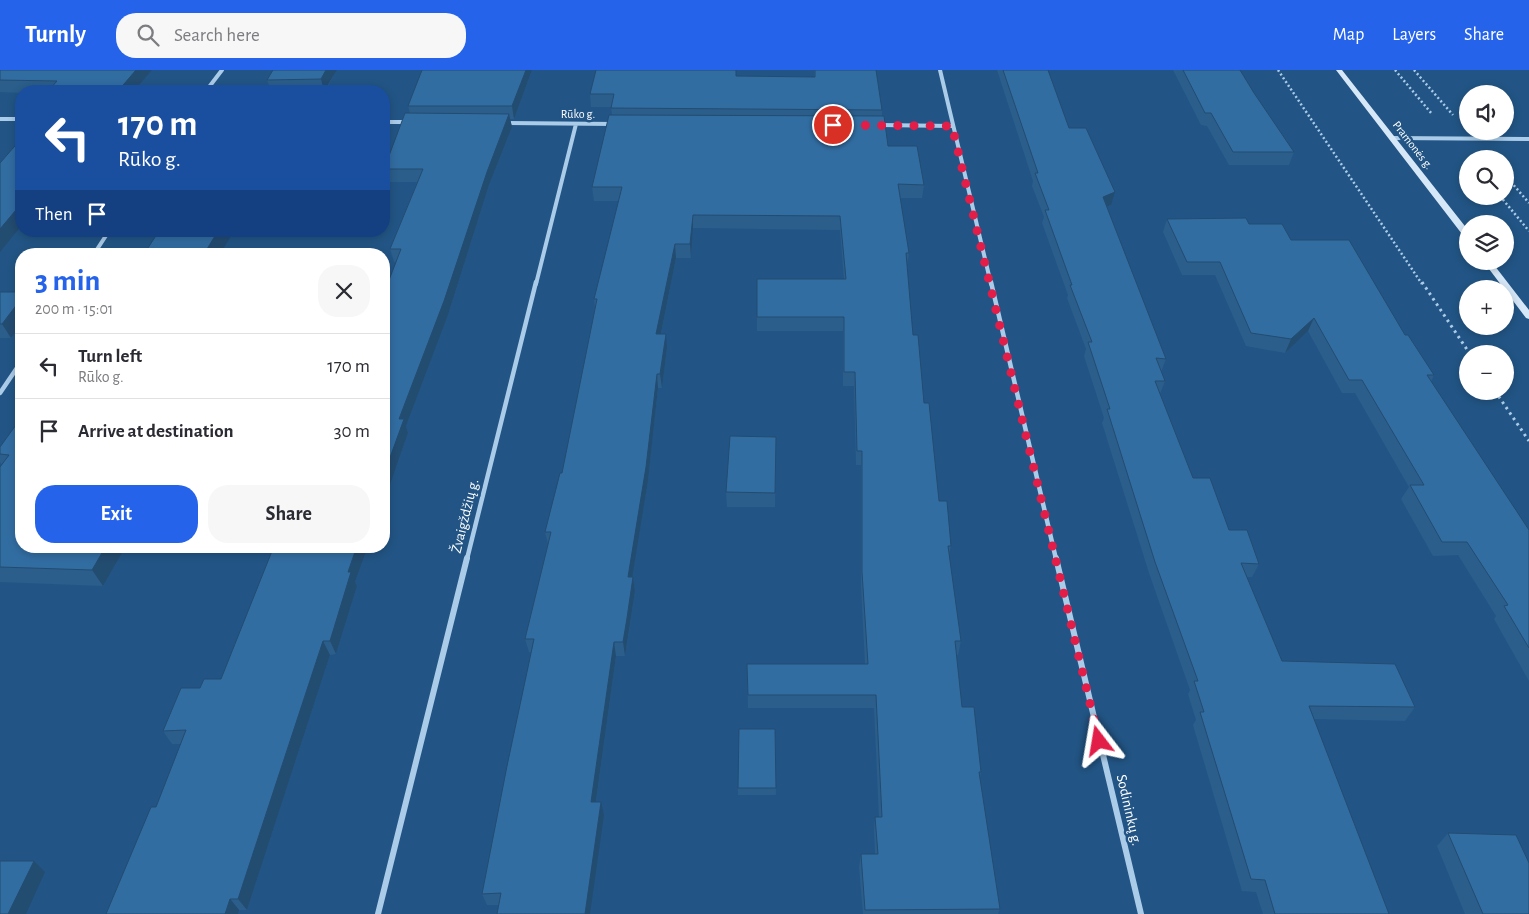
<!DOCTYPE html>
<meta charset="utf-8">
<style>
:root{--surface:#fff;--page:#f7f7f7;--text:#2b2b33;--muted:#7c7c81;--line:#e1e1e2;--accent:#2563eb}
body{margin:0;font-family:"Alegreya Sans",sans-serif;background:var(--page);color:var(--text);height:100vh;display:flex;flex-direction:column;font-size:19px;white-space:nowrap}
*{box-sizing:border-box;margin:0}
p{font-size:16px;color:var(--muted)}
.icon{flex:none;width:28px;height:28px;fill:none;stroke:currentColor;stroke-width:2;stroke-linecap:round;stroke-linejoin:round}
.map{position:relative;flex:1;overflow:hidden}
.drawer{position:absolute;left:15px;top:178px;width:375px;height:305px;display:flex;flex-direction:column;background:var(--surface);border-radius:20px;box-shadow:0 2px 8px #0003}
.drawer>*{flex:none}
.guide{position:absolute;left:15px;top:15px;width:375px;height:152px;border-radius:20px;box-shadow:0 2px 8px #0003;background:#1a4fa0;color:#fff;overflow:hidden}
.tools{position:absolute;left:1459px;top:15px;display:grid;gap:10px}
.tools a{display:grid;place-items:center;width:55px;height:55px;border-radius:50%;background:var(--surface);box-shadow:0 2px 8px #0003;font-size:25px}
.pin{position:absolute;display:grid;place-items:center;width:42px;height:42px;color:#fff;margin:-21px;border:2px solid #fff;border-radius:50%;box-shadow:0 1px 5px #0007}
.me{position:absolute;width:55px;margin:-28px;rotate:346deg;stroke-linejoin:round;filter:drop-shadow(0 0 4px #0008)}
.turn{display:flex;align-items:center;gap:18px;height:105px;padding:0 20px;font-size:22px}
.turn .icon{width:65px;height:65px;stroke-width:2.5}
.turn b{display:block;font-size:35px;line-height:42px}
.then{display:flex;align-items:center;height:48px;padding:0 20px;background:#0003;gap:10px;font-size:19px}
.round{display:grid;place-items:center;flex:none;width:52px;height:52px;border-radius:20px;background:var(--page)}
.summary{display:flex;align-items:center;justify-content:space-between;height:85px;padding:0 20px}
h1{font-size:30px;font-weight:700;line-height:38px;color:var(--accent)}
.button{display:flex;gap:10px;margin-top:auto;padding:10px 20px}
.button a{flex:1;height:58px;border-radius:20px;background:var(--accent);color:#fff;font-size:20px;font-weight:700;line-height:58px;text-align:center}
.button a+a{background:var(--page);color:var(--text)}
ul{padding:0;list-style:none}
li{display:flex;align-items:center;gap:15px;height:65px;padding:0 20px;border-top:1px solid var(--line)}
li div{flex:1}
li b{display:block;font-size:19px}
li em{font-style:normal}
header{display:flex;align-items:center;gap:30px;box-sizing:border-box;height:70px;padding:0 25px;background:var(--accent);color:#fff}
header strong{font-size:24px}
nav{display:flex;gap:28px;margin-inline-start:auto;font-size:18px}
.search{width:350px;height:45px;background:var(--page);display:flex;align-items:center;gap:12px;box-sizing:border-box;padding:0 18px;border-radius:20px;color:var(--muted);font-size:19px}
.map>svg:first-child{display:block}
</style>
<header>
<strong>Turnly</strong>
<div class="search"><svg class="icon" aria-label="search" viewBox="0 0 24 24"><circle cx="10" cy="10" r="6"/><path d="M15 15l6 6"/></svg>Search here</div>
<nav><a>Map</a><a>Layers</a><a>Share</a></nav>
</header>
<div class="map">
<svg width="1529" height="844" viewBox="0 0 1529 844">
<rect width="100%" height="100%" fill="#225585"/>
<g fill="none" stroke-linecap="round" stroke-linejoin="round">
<!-- path-far1 -->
<path stroke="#abcce9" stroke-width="2.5" stroke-dasharray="2 2.5" stroke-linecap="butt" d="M1278,0L1422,214
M1395,0L1432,44
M1414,0L1453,45
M1505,105L1529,133
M1500,126L1529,161"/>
<!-- path -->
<path stroke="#abcce9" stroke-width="3" stroke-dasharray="2.5 4" stroke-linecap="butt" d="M1422,212L1470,284
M1495,321L1529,371"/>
<!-- street-far2 -->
<path stroke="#abcce9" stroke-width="4" d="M940,0L991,214
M206,21L222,0
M0,49H21
M384,52H407
M505,53L614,54
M880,55L952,56
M1392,68L1529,69
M94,184L109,161
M536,214L576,54"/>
<!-- street-far1 -->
<path stroke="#abcce9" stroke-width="4.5" d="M991,212L1056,489
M0,323L21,292
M467,489L536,212"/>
<!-- street -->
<path stroke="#abcce9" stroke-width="6" d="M1056,488L1141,844
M378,844L467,488"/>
<!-- secondary -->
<path fill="#d6e7f7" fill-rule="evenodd" d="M1336,0H1342L1468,160V168H1465Z
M1483,191H1491L1529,240V249L1526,248Z"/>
</g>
<!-- wall -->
<path fill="#2b5e8b" d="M0,0H152L134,21H21V23L0,22Z
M337,0L325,21H271L267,10Z
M422,0H532L514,49H510L512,57L489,115L448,245L406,356L408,363L384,432V223L396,192H394L390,179L417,112H387L384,98L410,43L408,36Z
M814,0H876L882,40V46L888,76L924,115L922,128H900L909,183L907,196L913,265L939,431L951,476L949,485L961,571L958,585H956L962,637L981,702L980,708L1000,839L998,844H863L859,797L861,784H875L874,760L875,747H879L874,638H748L747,594H865L861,516V395H856L854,316H843V261H757V209H844L840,160L693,158L691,188H676L661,264L667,278L662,318H658L648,411L632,507H633L635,521L629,562L625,586H616L596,732L604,745L499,835H487L482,824L531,582H529L525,569L548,474L545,462L562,403L595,238L594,229L619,131H594L592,117L612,45L611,37H591L590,24L737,6L814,7Z
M997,0H1048L1069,58L1111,135L1107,137L1166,289L1161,302L1165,311L1160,324L1193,408L1229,460L1259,494L1252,507H1247L1282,591L1415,637L1405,651L1314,649L1389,844H1263L1256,822L1242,821L1193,655L1196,650L1188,624L1190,620L1150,506L1102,353L1104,348L1084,286L1086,279L1067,228L1068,225L1042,153L1044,147L1032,116L1033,111Z
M1173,0H1240L1254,23L1294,82L1289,95H1229L1207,56L1201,55Z
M1167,149L1249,154L1291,170L1405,265L1434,305L1431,312L1529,460V611L1494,549L1496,546L1458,485L1433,486L1401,429L1409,417L1355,323H1342L1308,261L1285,283L1246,276L1215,205H1182L1163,162Z
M159,161H253L250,166L232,165L220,184H144Z
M0,222H21V254L11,268H0Z
M21,348V476H126L103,516L0,512V397L2,395L0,392V377Z
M776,367L775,437H727L726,422Z
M274,476H368L355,512L357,516L336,584L330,585L247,840H239L156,737L181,674H172L163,661L200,618L221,609Z
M775,659L776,725H738V718Z
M1448,763L1529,844H1465L1437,776Z"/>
<!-- shaded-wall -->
<path fill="#234c71" d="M136,0H152L134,21H118Z
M326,0H337L324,21L321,9Z
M526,0H532L514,49L512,36Z
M509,44L512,57L489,115L448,245L406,356L408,363L384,432V404L399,349L487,102Z
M1115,122L1111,135L1099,140L1103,127Z
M21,134V156L0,182V159Z
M693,145V158L691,188L690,174Z
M218,161H230L232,165L220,184H204Z
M248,161H253L250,166Z
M675,174L676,188L658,278L656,264Z
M21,229V254L11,268L2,254Z
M1314,248L1308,261L1285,283L1291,269Z
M666,264L667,278L662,318L660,304Z
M657,304L658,318L648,411L630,521L628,507Z
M106,476H126L103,516L92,500Z
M357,476H368L355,512L357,516L336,584L330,571L348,502Z
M633,507L635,521L625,586L623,572Z
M323,571L330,585L247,840L238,829Z
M614,572L616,586L594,745L591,732Z
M601,732L604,745L590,844H585Z
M34,791L45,802L26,844H8Z
M230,829L239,840L238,844H225Z"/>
<!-- building -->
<path fill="#326da2" stroke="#234c71" d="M0,0H136L118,21H65L66,20H49L57,11L0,10Z
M273,0H326L321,9L267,10Z
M422,0H526L512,36H408Z
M596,0H736V6L815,7V0H876L882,40L611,38L614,24H590Z
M1003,0H1048L1069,58H1086L1115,122L1103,127L1166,289L1156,288L1165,311H1155L1193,408H1210L1229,460H1247L1259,494L1241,493L1282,591L1395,594L1415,637L1309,636L1389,844H1275L1265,810L1251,809L1200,642H1204L1194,611H1198L1155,492L1107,339H1110L1088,272H1092L1070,215H1072L1045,140H1049L1035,103H1038Z
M1183,0H1240L1254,23L1294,82H1233L1211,43H1205Z
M405,43L509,44L487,102L444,231L399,349H404L384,404V223L401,179H390L423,99H384Z
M609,45L884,46L888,76H917L924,115L898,114L909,183H906L913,265H918L924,333H929L939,431H947L951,476H948L961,571H955L962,637H974L981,702H979L1000,839L865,840L861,784H878L875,747H882L876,625H748L747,594H868L862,502V381H857L855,302H844V247H757V209H846L840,146L693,145L690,174H675L656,264H666L660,304H657L646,397L628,507H633L627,548L623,572H614L591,732H601L585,844H497L501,823L482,824L507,696L534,569H525L551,462H545L560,403H562L597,229H594L622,117H592Z
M21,69V134L0,159V93Z
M1246,148L1249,154H1282L1291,170H1349L1405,265H1408L1434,305H1427L1529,460V578L1504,536L1508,535L1467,472H1442L1410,415H1424L1362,310H1349L1314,248L1291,269L1251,263L1220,192H1187L1167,149Z
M159,161H218L204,184H144Z
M0,222H21V229L2,254H0Z
M21,348V476H106L92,500L0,497V397L9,385L0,384V377Z
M730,366L776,367L775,423L726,422Z
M274,476H357L348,502H351L330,571H323L238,829H230L225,844H106L151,737H156L186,660L163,661L181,618H200L204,609H221Z
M739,659H775L776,718H738Z
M1448,763L1516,765L1529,793V844H1483Z
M0,791H34L8,844H0Z"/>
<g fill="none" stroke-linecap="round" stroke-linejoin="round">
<!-- route -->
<path stroke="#e11d48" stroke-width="9" stroke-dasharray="0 16.2" d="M833,55L952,56L1099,671"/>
</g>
<g text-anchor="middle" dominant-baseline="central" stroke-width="5" stroke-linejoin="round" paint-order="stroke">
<!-- far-street labels -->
<g font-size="12" fill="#fff" stroke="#225585">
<text x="578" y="44">Rūko g.</text>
<text transform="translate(1413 75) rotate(52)">Pramonės g.</text>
</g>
<!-- street labels -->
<g font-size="15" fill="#fff" stroke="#225585">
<text transform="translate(465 446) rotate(-76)">Žvaigždžių g.</text>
<text transform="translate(1129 740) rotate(77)">Sodininkų g.</text>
</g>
</g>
</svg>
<div class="tools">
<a><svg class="icon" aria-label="sound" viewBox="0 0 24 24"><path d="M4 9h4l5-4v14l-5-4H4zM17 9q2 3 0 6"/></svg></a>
<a><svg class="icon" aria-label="search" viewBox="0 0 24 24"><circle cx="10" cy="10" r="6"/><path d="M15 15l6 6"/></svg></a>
<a><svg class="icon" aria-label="layers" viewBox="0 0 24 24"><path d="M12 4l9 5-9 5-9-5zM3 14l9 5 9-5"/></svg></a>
<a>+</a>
<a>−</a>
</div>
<div class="pin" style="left:833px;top:55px;background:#d93025"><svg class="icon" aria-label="arrive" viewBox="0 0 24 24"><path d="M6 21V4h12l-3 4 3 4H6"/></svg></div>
<svg class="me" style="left:1099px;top:671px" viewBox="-20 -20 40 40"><path d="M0-17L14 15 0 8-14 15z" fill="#e11d48" stroke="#fff" stroke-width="4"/></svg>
<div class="guide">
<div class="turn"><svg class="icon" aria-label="left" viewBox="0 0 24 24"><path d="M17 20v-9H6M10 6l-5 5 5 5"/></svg><div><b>170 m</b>Rūko g.</div></div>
<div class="then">Then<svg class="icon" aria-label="arrive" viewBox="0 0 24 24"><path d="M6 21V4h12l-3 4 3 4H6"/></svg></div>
</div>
<section class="drawer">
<div class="summary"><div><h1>3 min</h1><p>200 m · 15:01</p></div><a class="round"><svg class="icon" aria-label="close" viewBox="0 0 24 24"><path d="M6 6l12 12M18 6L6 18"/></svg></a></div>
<ul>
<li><svg class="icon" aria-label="left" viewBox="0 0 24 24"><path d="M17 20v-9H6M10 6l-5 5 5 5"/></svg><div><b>Turn left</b><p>Rūko g.</p></div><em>170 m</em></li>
<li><svg class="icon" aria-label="arrive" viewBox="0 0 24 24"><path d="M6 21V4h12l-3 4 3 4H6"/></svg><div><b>Arrive at destination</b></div><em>30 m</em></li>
</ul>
<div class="button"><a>Exit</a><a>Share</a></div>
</section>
</div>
